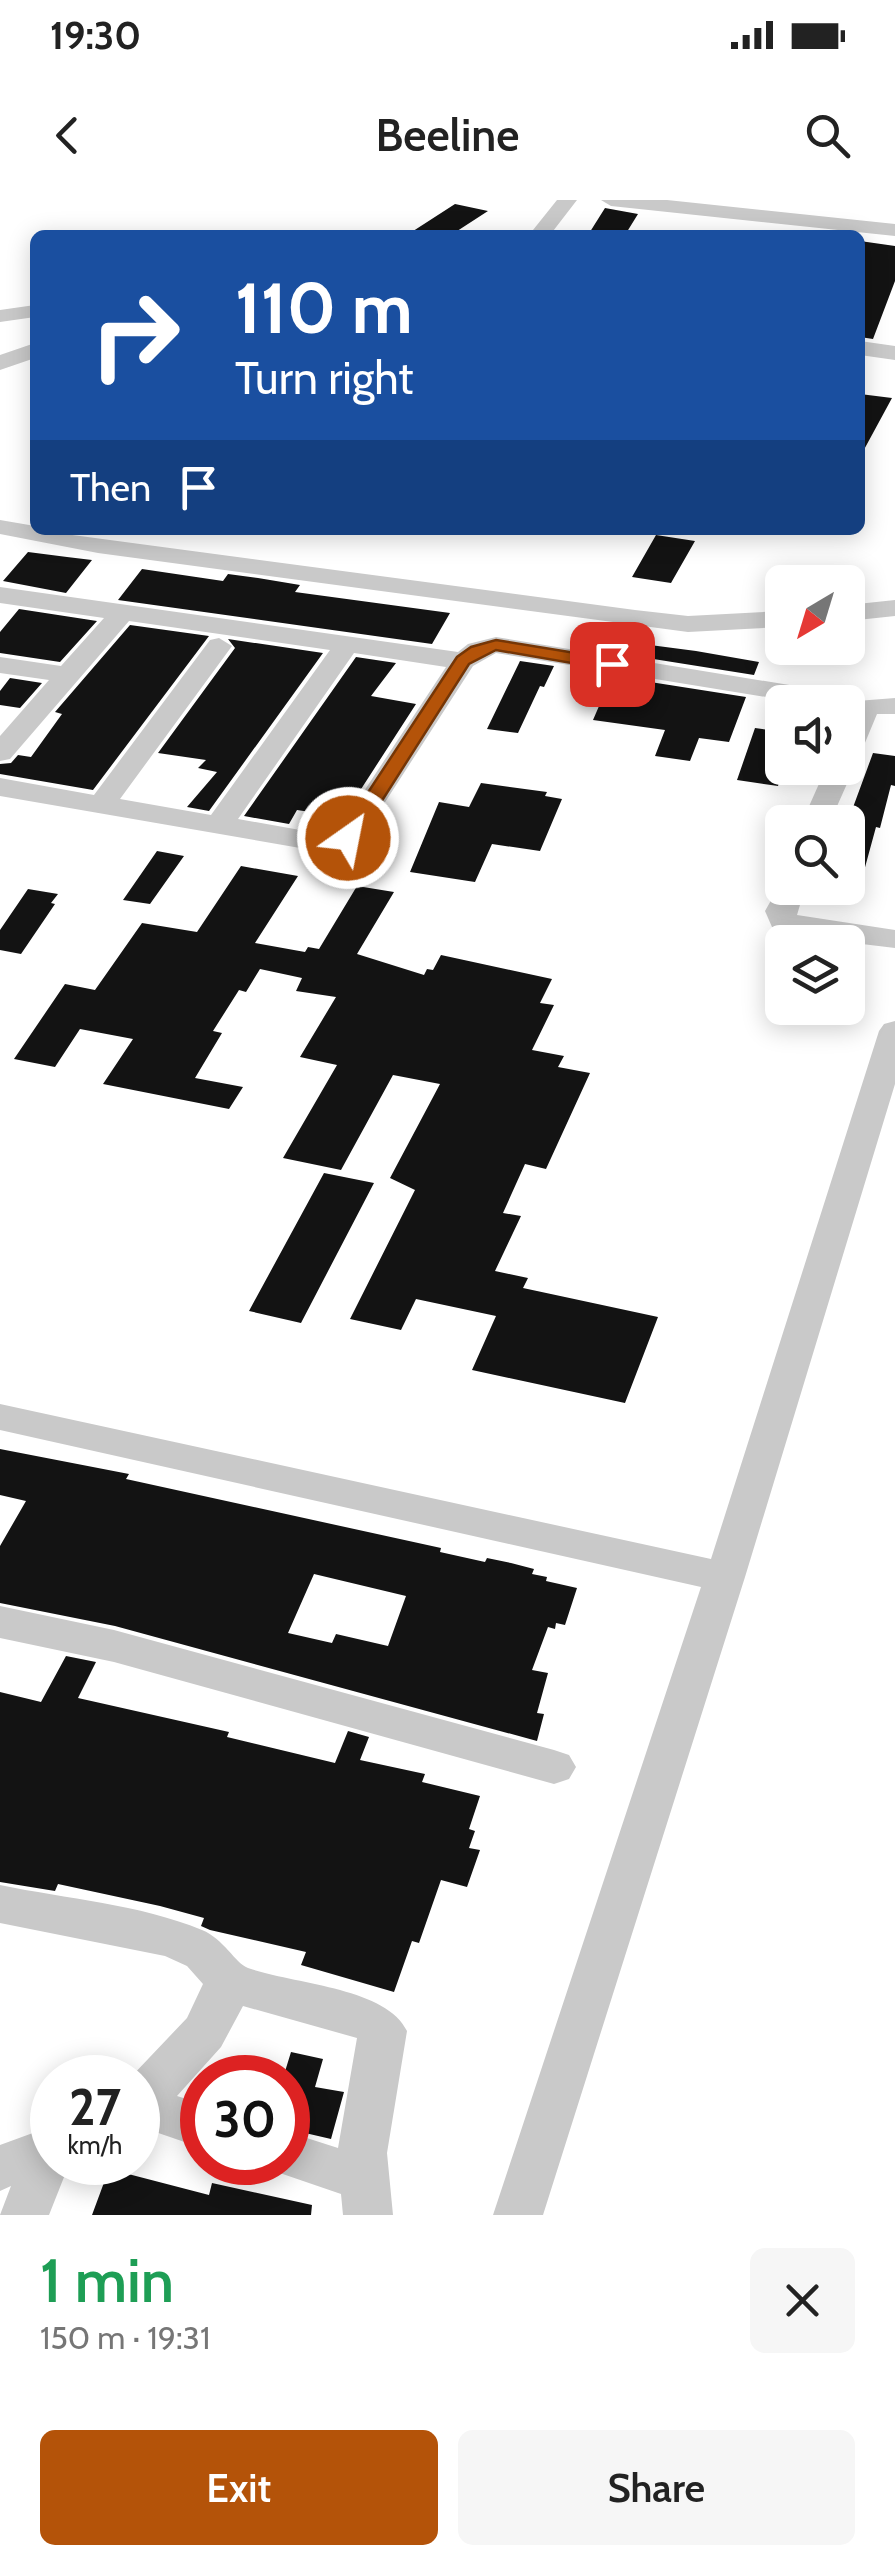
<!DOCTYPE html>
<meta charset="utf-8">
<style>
:root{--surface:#fff;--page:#f6f6f6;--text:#222;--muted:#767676;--accent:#b45309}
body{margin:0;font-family:Cabin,sans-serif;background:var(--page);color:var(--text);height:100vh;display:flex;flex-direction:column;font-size:38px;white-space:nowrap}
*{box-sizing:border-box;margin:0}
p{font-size:32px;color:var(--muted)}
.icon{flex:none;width:55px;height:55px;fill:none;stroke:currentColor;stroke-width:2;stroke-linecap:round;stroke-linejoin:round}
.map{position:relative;height:2015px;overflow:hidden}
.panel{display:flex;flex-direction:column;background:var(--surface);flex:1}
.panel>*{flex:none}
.banner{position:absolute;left:30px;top:30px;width:835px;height:305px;border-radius:15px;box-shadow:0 5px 25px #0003;background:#1a4fa0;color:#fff;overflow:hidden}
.needle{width:65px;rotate:218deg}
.tools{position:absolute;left:765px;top:365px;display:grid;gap:20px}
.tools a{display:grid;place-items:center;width:100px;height:100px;border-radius:15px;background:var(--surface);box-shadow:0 5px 25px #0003;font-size:50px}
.speed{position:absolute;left:30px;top:1855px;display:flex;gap:20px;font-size:50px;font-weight:700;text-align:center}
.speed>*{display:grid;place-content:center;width:130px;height:130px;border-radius:50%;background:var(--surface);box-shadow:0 5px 25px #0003;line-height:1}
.speed small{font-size:25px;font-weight:400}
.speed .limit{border:15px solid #d22;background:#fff;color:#111}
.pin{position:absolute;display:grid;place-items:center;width:85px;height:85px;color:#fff;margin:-42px;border-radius:20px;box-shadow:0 5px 15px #0006}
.me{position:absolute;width:110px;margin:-55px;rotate:33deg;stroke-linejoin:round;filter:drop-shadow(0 0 8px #0008)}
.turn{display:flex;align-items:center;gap:35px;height:210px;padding:0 40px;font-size:45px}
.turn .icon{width:130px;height:130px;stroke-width:2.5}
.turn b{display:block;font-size:70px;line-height:85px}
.then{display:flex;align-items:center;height:95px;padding:0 40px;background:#0003;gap:20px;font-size:38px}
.round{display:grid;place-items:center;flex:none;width:105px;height:105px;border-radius:15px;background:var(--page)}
.head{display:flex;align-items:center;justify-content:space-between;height:170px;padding:0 40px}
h1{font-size:60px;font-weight:600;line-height:75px;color:#1e9e55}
.button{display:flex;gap:20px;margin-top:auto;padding:20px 40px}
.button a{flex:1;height:115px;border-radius:15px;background:var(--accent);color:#fff;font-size:40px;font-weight:600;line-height:115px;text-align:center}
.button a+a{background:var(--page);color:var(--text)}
.status{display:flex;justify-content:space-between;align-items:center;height:70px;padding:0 50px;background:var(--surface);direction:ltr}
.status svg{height:28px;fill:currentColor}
header{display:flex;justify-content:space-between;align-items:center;height:130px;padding:0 40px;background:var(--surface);font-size:45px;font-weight:600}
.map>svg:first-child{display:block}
</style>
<div class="status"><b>19:30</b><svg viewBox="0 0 49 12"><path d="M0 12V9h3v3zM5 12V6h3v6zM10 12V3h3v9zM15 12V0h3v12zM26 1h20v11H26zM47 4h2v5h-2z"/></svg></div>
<header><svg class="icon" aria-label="back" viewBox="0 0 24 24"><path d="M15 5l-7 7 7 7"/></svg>Beeline<svg class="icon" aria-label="search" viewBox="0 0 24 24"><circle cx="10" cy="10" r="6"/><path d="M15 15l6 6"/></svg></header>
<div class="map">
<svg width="895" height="2015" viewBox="0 0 895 2015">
<rect width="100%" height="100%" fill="#fff"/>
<!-- building -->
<path fill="#131313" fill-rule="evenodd" d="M455,4L488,11L451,35H407Z
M605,8L638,14L625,35H588Z
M860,41L895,46V81L873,139L860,137Z
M860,194L892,198L860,257Z
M656,335L695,341L671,383L632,377Z
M28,352L67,357L92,360L66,393L3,381Z
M142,369L223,381L228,374L258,378L300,385L295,392L450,413L432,444L118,400Z
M19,409L97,421L60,462L0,453V432Z
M130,425L209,436L93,590L0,574V564L11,563L18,555L31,557L62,514L55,512Z
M228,439L323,453L209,611L187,607L217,572L198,568L206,560L158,553L235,448Z
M627,442L696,451L759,462L754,475L622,454Z
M356,457L396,463L371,496L416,504L343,617L297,610L289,624L244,616Z
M520,461L554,466L544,487L540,486L518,533L487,529Z
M612,476L746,497L729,542L699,538L690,561L655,556L665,530L593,520Z
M10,478L42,483L20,508L0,505V491Z
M755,528L782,532V573L778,586L737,580Z
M873,553L895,556V586L891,585L880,628L876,627L855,704L848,703V621Z
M481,583L547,592L545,596L562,599L540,651L492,644L475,682L410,672L439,602L469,607Z
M157,651L184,656L150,704L123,700Z
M241,666L298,676L255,743L305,752L308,747L319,749L357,686L394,692L357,754L424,775L427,769L433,770L441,755L552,779L540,803L554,805L532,850L564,856L558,867L590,873L546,969L525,964L503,1013L521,1016L495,1071L528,1078L523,1088L658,1117L625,1203L472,1170L496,1116L416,1099L401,1130L350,1119L415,990L390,978L440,884L393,875L341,970L283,958L337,865L300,857L336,797L296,791L302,778L260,769L246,792L239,790L213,831L222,833L195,878L243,887L229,909L103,884L133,839L80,829L55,867L14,859L65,784L95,790L142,723L197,732Z
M28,689L58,694L51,703L55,704L21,754L0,750V730Z
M324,973L374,983L301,1123L249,1111Z
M0,1249L129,1274L126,1279L441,1348L440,1352L485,1362L487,1358L511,1363L534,1369L532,1374L547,1377L546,1381L577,1388L565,1425L556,1423L555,1429L548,1427L532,1470L548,1473L537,1513L544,1514L537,1541L115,1426L0,1403V1346L26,1301L0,1295ZM314,1374L406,1396L388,1446L336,1434L332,1443L288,1433Z
M66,1456L96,1462L78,1498L229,1532L227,1537L335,1563L348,1531L369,1537L360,1560L425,1574L422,1582L480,1596L469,1629L475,1631L469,1648L480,1650L467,1687L441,1680L419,1743L412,1741L394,1792L301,1765L306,1752L210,1730L201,1726L204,1718L160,1706L58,1684L55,1691L0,1682V1492L41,1502Z
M291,1852L323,1859L315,1887L344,1892L331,1939L288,1929V1878H283Z
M109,1969L209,1995L212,1983L312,2005L311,2015H92Z"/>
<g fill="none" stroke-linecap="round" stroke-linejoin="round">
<!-- street -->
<path fill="#c9c9c9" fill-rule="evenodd" d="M557,0H577L550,35H529Z
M601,0H667L895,24V36L611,6Z
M35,105V117L0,122V110Z
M860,141L895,146V160L860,155Z
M35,143V158L0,170V155Z
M0,320L35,326V330L635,410L688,416L782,411V427L688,432L98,353L0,334Z
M0,387L458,452L468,444L496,437L844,494L857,501L895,498V514H877L862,550L848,558V519L852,508L848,509V502H797L496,453L473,466L358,644L329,653L0,596V578L94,595L210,440L219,438L232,446L120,599L211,615L330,450L129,421L10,559L0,561V536L49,480L0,473V457L61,466L104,418L0,403ZM354,453L446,467L337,632L328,635L238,619Z
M895,400V416L848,421V405Z
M848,561L854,568L830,622H802L826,568H848Z
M782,681V688H805L797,715L895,730V748L796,736L772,727L765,711Z
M895,821V884L745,1377L543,2015H493L701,1387L0,1230V1204L711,1359L879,831L884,824Z
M0,1406L114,1430L554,1550L569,1555L576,1567L569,1579L554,1584L114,1462L0,1438Z
M0,1685C67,1699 139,1704 202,1730C224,1739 235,1763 248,1768C292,1784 386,1787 407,1831L387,1953L393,2015H343L341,1994L271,1970L267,1962H288V1932L338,1948L357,1838L243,1806L221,1847L177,1896L202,1904V1948L138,1926V1878H130L187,1818L203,1784L187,1766L165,1756L0,1723Z
M52,1926V1962H70L49,2015H0L11,1986L0,1991V1945Z"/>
</g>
<!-- route -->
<path fill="#b45309" stroke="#753606" stroke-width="2.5" d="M496,440L612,459L621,464L612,470L496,450L469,464L355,643H341L338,638L457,457L471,447Z"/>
</svg>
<div class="tools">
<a><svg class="needle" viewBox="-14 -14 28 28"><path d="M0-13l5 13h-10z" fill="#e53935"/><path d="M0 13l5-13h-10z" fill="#767676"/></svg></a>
<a><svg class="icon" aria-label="sound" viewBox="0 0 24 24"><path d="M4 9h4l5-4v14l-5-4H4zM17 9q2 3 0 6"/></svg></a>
<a><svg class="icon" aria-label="search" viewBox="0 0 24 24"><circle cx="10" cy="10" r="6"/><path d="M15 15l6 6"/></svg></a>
<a><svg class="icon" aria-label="layers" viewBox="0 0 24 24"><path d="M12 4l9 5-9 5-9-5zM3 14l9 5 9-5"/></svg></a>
</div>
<div class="speed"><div>27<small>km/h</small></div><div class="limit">30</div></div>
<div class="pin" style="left:612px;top:464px;background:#d93025"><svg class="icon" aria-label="arrive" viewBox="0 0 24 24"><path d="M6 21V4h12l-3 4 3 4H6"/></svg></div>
<svg class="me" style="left:348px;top:638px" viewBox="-20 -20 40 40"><circle r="17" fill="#b45309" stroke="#fff" stroke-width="3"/><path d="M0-11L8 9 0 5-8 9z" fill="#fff"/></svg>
<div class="banner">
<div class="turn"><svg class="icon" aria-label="right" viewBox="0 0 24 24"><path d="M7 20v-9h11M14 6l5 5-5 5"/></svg><div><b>110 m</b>Turn right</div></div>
<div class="then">Then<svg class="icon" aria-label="arrive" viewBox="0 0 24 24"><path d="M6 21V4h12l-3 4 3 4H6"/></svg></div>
</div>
</div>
<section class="panel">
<div class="head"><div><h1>1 min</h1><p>150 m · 19:31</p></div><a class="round"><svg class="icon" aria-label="close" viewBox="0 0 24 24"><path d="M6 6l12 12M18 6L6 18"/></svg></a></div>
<div class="button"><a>Exit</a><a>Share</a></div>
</section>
